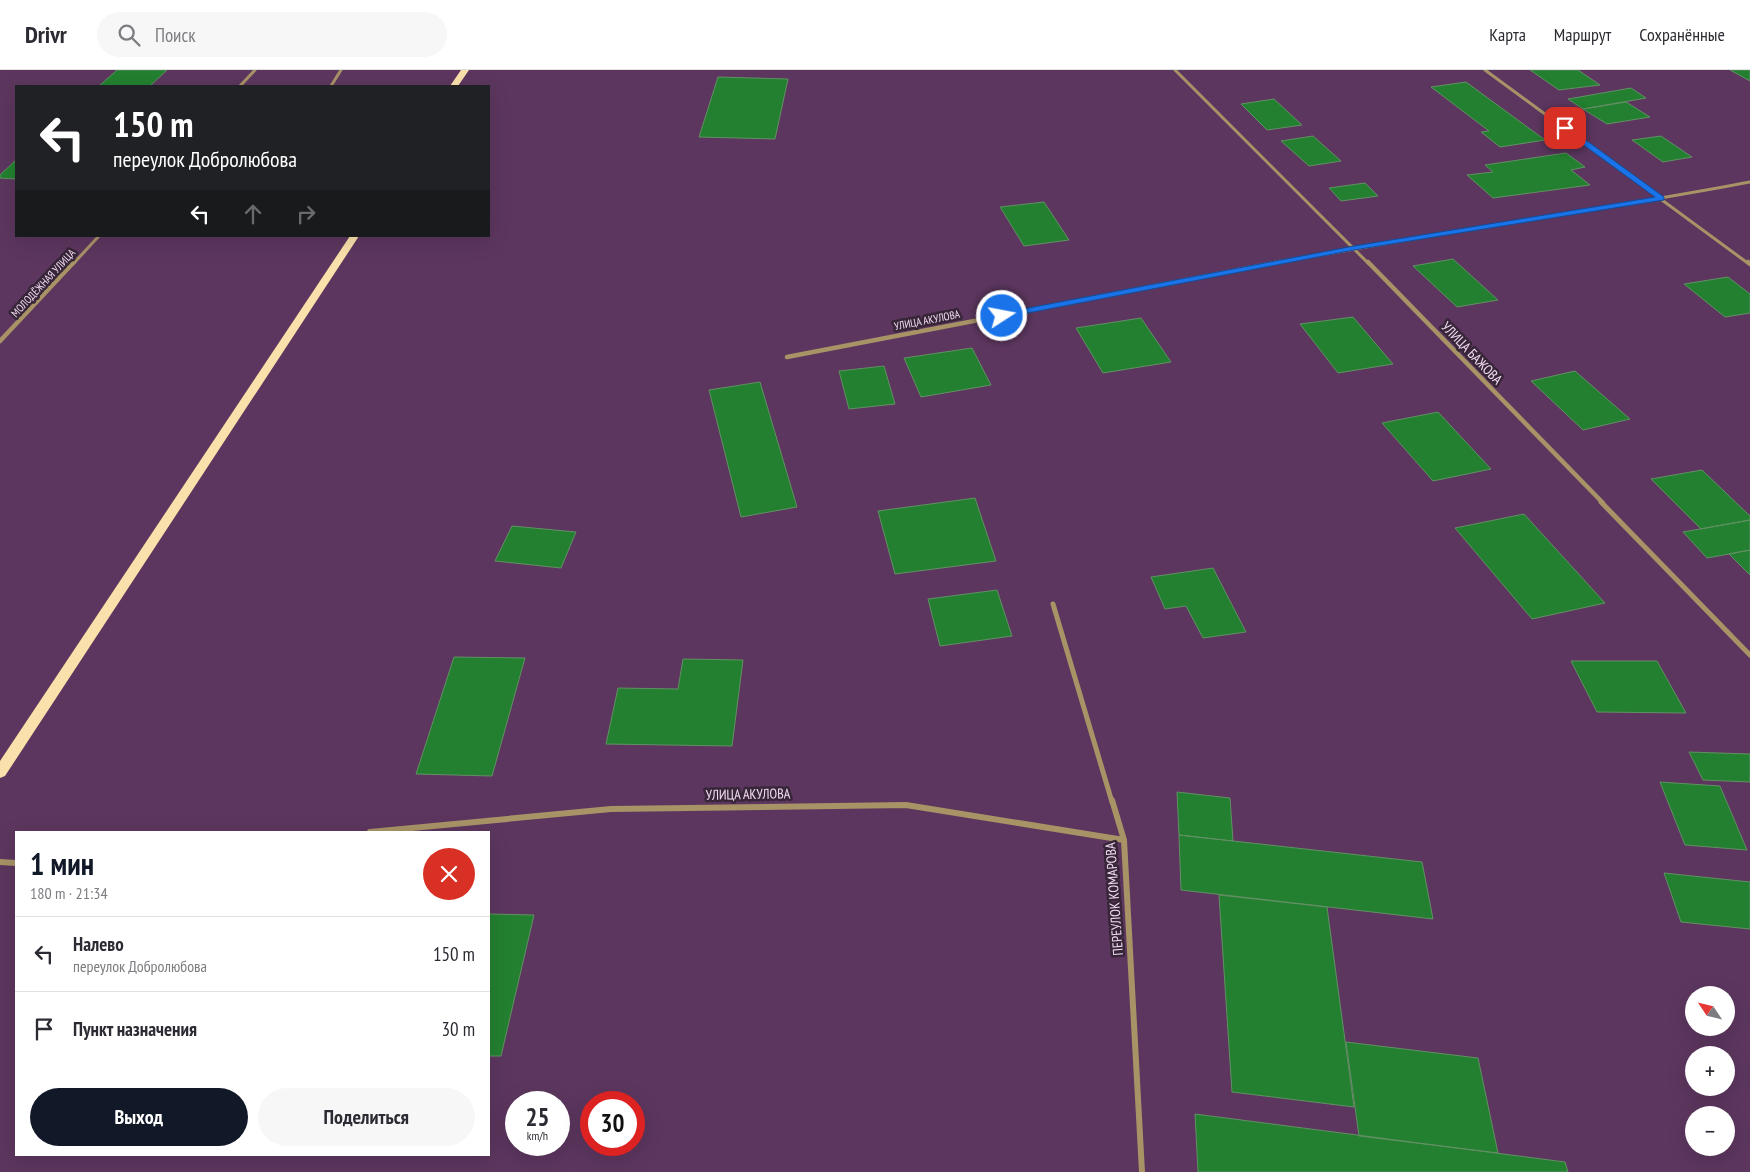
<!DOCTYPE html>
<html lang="ru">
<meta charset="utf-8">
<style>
:root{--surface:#fff;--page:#f7f7f7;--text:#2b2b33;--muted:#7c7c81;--line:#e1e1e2;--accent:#111827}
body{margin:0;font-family:"PT Sans Narrow",sans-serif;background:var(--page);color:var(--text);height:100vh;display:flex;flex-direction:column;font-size:19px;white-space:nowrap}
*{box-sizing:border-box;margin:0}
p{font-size:16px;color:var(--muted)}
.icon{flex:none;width:28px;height:28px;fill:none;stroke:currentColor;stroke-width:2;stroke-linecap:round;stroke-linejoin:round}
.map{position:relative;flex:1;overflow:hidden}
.side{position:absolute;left:15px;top:761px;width:475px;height:325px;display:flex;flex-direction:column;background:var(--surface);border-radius:0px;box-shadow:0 5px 20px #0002}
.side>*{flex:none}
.guide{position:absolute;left:15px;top:15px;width:475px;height:152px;border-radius:0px;box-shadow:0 5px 20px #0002;background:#202124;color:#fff;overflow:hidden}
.needle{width:32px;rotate:305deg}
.controls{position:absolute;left:1685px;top:916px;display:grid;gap:10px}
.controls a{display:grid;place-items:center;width:50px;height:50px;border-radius:50%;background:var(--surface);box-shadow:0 5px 20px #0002;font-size:25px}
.speed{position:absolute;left:505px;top:1021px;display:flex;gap:10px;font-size:25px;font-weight:700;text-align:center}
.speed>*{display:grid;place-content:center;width:65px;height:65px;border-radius:50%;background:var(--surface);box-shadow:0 5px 20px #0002;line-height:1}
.speed small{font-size:12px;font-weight:400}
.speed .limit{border:8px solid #d22;background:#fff;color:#111}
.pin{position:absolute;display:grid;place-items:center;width:42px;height:42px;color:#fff;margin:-21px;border-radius:10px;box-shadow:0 2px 8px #0006}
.me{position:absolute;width:55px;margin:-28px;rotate:79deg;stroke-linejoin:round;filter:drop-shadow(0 0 4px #0008)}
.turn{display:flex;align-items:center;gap:18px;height:105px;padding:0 15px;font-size:22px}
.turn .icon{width:65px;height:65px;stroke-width:2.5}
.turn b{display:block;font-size:35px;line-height:42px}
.lanes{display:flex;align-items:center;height:48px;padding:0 15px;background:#0003;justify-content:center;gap:25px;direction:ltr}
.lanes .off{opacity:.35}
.round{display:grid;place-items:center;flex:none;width:52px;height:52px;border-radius:26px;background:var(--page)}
.overview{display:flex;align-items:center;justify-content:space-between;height:85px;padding:0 15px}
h1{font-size:30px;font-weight:600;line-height:38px;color:var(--accent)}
.button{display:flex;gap:10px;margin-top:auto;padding:10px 15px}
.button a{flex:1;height:58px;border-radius:30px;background:var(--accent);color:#fff;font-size:20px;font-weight:600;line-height:58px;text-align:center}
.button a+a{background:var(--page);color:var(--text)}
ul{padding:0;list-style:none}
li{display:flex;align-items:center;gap:15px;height:75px;padding:0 15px;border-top:1px solid var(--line)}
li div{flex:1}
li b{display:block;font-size:19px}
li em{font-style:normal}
header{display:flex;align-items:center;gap:30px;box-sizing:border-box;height:70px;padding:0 25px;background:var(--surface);border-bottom:1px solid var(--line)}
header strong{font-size:24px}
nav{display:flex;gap:28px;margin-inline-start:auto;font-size:18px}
.search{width:350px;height:45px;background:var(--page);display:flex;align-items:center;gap:12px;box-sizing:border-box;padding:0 18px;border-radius:28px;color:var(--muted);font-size:19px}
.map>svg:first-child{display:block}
</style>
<header>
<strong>Drivr</strong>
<div class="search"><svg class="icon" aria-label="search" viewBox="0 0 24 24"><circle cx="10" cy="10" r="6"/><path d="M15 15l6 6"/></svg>Поиск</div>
<nav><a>Карта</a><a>Маршрут</a><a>Сохранённые</a></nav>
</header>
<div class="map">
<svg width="1750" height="1102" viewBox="0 0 1750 1102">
<rect width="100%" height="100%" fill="#5c365e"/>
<!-- building -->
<path fill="#238030" stroke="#629064" d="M117,0H167L150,16H99Z
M1530,0H1578L1600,15L1559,20Z
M1730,0H1750V11Z
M718,7L788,9L775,69L699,67Z
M1466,12L1545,70L1500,77L1481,62L1489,61L1431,17Z
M1631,18L1646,28L1583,39L1568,29Z
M1274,29L1302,55L1267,60L1241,34Z
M1626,32L1650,47L1607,54L1583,39Z
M1313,66L1341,91L1309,96L1281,71Z
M1661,66L1692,87L1663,92L1632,70Z
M1566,83L1585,97L1571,100L1590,115L1493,128L1467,105L1493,102L1485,95Z
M16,90V109L0,108V105Z
M1365,113L1378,126L1341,131L1329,118Z
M1044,132L1069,170L1024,176L1000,137Z
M1453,189L1498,230L1457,237L1413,196Z
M1728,207L1750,224V243L1725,247L1684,214Z
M1353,247L1393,294L1338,303L1300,254Z
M1141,248L1171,292L1103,303L1076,258Z
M972,278L991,315L921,327L904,288Z
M884,296L895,334L849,339L839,301Z
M1575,301L1630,349L1583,360L1531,311Z
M760,312L797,437L741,447L709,320Z
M1438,342L1491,399L1433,411L1382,353Z
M1702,400L1750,446V450L1701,459L1651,409Z
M975,428L996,491L895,504L878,441Z
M1524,444L1605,533L1532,549L1455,458Z
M1750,450V480L1729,484L1707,488L1683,462Z
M512,456L576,462L561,498L495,491Z
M1750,480V505L1729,484Z
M1213,498L1246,562L1203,568L1186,536L1165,539L1151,507Z
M997,520L1012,566L940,576L928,529Z
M454,587L525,588L492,706L416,704Z
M683,589L743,590L732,676L606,674L618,618L678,619Z
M1571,591H1657L1686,643L1597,642Z
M1689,682L1750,684V712L1703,710Z
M1660,712L1720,716L1747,780L1685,775Z
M1177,722L1230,728L1233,771L1179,765Z
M1179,765L1422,792L1433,849L1181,820Z
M1664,803L1750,812V859L1681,852Z
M1219,825L1327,837L1354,1037L1232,1022Z
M489,844L534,845L501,986H489Z
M1346,972L1478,988L1498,1083L1359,1066Z
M1195,1044L1565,1092L1568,1102H1198Z"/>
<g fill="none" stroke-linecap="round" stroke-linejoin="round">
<!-- street-far3 -->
<path stroke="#a89367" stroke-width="3" d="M1175,0L1369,194
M1485,0L1749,194
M240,16L255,0
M331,16L341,0
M73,194L99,166
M1273,194C1432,163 1592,142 1750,112"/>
<!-- street-far2 -->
<path stroke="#a89367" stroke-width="4.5" d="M1368,192L1603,433
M1748,192L1750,194
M0,271L74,192
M787,287L1280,192"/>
<!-- street-far1 -->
<path stroke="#a89367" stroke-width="5" d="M1601,432L1750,585
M1053,534L1112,732"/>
<!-- street -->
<path stroke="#a89367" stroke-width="6" d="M1112,730L1124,770L1142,1102
M370,762L611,739L906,735L1124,770
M0,792L16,793"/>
<!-- primary -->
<path fill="#fae0ab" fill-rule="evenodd" d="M461,0H469L458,16H450Z
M350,166H359L5,706L0,708V691Z"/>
</g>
<!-- route -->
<path fill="#1a73e8" stroke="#114b97" d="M1563,57H1568L1664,127V130L1354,180L1002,248L997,246L1002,243L1354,176L1655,127L1563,60Z"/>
<g text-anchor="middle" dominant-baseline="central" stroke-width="5" stroke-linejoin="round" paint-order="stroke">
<!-- far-street labels -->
<g font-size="11" fill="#f3dbf4" stroke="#372538">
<text transform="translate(43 213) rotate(-47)">МОЛОДЁЖНАЯ УЛИЦА</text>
<text transform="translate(927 250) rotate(-11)">УЛИЦА АКУЛОВА</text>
</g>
<!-- street labels -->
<g font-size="14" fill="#f3dbf4" stroke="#372538">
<text transform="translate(1472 283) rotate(46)">УЛИЦА БАЖОВА</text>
<text transform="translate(748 724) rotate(-1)">УЛИЦА АКУЛОВА</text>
<text transform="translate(1114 829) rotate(-94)">ПЕРЕУЛОК КОМАРОВА</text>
</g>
</g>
</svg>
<div class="controls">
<a><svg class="needle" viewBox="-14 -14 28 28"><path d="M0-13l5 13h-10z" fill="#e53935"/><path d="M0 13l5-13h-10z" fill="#7c7c81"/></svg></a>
<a>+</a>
<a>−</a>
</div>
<div class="speed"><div>25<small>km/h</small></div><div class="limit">30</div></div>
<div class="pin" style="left:1565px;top:58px;background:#d93025"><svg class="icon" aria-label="arrive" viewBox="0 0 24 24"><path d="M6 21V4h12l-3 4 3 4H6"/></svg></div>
<svg class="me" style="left:1002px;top:246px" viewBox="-20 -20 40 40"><circle r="17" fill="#1a73e8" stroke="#fff" stroke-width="3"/><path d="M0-11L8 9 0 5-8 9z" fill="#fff"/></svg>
<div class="guide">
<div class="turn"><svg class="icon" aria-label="left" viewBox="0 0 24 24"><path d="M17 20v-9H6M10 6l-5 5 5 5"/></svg><div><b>150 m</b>переулок Добролюбова</div></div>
<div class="lanes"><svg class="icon" aria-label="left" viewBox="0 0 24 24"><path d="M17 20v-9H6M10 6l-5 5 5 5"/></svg><svg class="icon off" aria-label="ahead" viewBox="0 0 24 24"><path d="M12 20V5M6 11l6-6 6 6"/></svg><svg class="icon off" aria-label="right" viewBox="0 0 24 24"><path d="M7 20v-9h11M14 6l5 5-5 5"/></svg></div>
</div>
<section class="side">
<div class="overview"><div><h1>1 мин</h1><p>180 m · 21:34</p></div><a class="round" style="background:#d93025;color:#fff"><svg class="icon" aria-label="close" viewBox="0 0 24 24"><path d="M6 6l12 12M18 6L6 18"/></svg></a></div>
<ul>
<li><svg class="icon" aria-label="left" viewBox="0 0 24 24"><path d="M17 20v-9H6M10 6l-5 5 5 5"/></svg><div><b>Налево</b><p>переулок Добролюбова</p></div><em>150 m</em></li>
<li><svg class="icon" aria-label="arrive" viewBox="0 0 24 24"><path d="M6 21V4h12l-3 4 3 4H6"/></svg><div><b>Пункт назначения</b></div><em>30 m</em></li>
</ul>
<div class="button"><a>Выход</a><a>Поделиться</a></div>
</section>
</div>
